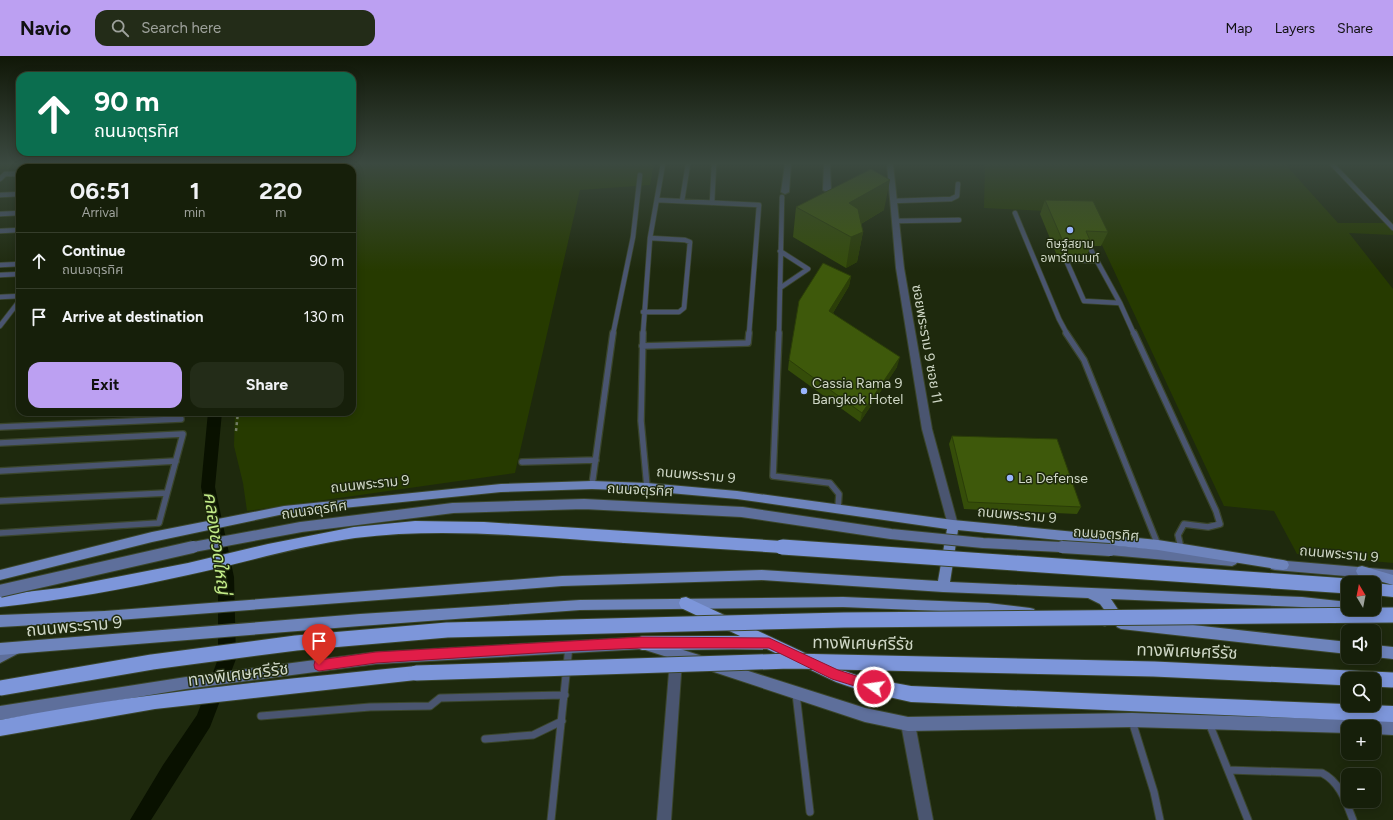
<!DOCTYPE html>
<meta charset="utf-8">
<style>
:root{--surface:#161f0a;--page:#232c18;--text:#f1f3f6;--muted:#9ea29c;--line:#353d2b;--accent:#bca0f2}
body{margin:0;font-family:Figtree,"Noto Sans Thai",sans-serif;background:var(--page);color:var(--text);height:100vh;display:flex;flex-direction:column;font-size:15px;white-space:nowrap}
*{box-sizing:border-box;margin:0}
p{font-size:13px;color:var(--muted)}
.icon{flex:none;width:22px;height:22px;fill:none;stroke:currentColor;stroke-width:2;stroke-linecap:round;stroke-linejoin:round}
.map{position:relative;flex:1;overflow:hidden}
.sheet{position:absolute;left:16px;top:108px;width:340px;height:252px;display:flex;flex-direction:column;background:var(--surface);border-radius:12px;box-shadow:0 2px 10px #0003,0 0 0 1px var(--line)}
.sheet>*{flex:none}
.top-card{position:absolute;left:16px;top:16px;width:340px;height:84px;border-radius:12px;box-shadow:0 2px 10px #0003,0 0 0 1px var(--line);background:#0b6e4f;color:#fff;overflow:hidden}
.needle{width:26px;rotate:350deg}
.controls{position:absolute;left:1341px;top:520px;display:grid;gap:8px}
.controls a{display:grid;place-items:center;width:40px;height:40px;border-radius:8px;background:var(--surface);box-shadow:0 2px 10px #0003,0 0 0 1px var(--line);font-size:20px}
.pin{position:absolute;display:grid;place-items:center;width:34px;height:34px;color:#fff;margin:-41px -17px;border-radius:50% 50% 50% 0;rotate:-45deg;box-shadow:0 0 4px #0007}
.pin .icon{rotate:45deg}
.me{position:absolute;width:44px;margin:-22px;rotate:284deg;stroke-linejoin:round;filter:drop-shadow(0 0 3px #0008)}
.turn{display:flex;align-items:center;gap:14px;height:84px;padding:0 12px;font-size:18px}
.turn .icon{width:52px;height:52px;stroke-width:2.5}
.turn b{display:block;font-size:28px;line-height:34px}
.eta{display:flex;justify-content:space-evenly;align-items:center;height:68px;text-align:center}
.eta b{font-size:24px;font-weight:700;line-height:28px}
.action{display:flex;gap:8px;margin-top:auto;padding:8px 12px}
.action a{flex:1;height:46px;border-radius:12px;background:var(--accent);color:#111;font-size:16px;font-weight:700;line-height:46px;text-align:center}
.action a+a{background:var(--page);color:var(--text)}
ul{padding:0;list-style:none}
li{display:flex;align-items:center;gap:12px;height:56px;padding:0 12px;border-top:1px solid var(--line)}
li div{flex:1}
li b{display:block;font-size:15px}
li em{font-style:normal}
header{display:flex;align-items:center;gap:24px;box-sizing:border-box;height:56px;padding:0 20px;background:var(--accent);color:#111}
header strong{font-size:19px}
nav{display:flex;gap:22px;margin-inline-start:auto;font-size:14px}
.search{width:280px;height:36px;background:var(--page);display:flex;align-items:center;gap:10px;box-sizing:border-box;padding:0 14px;border-radius:12px;color:var(--muted);font-size:15px}
.map>svg:first-child{display:block}
</style>
<header>
<strong>Navio</strong>
<div class="search"><svg class="icon" aria-label="search" viewBox="0 0 24 24"><circle cx="10" cy="10" r="6"/><path d="M15 15l6 6"/></svg>Search here</div>
<nav><a>Map</a><a>Layers</a><a>Share</a></nav>
</header>
<div class="map">
<svg width="1393" height="764" viewBox="0 0 1393 764">
<rect width="100%" height="100%" fill="#1e290d"/>
<!-- green -->
<path fill="#263a00" d="M0,108H134L0,113Z
M353,108H654L650,129L580,134L515,417L247,455L243,427L234,390L235,356H352L351,112Z
M985,108H1285L1338,167H1386L1393,174V179L1349,177L1393,233V507L1297,498L1274,455L1224,450L1087,157L984,152Z"/>
<g fill="none" stroke-linecap="round" stroke-linejoin="round">
<!-- canal -->
<path fill="#091100" fill-rule="evenodd" d="M334,108H344L342,112H332Z
M208,356H222L215,431L234,521L236,603L210,671L151,764H130L163,709L197,659L218,603V521L201,431Z"/>
<!-- lane-far2 casing -->
<g stroke="#3a452b" stroke-width="6">
<path id="lane-far2" d="M1332,108L1393,172
M182,112L283,108
M0,123L5,118H20
M0,139L20,138
M657,144L759,149L749,278
M682,145L688,108
M893,145L951,143L957,140L958,128
M712,147L714,108
M1015,157L1059,263L1067,278
M0,158L20,157
M895,165L959,164
M0,175L20,174
M1090,192L1097,205
M780,195L808,213L780,232
M1066,204L1097,205L1120,247L1084,245Z
M0,209L20,208
M0,219L20,218
M0,241L20,240
M1120,247L1134,278
M643,256H679L684,252L690,186L685,184L650,182
M0,270L20,244
M613,278L633,181L640,119
M643,278L650,182L663,108
M779,278L782,141"/>
</g>
<!-- lane-far1 casing -->
<g stroke="#3a452b" stroke-width="8">
<path id="lane-far1" d="M643,277L641,365L647,431
M779,277L773,420L830,427L839,438L838,452
M1066,277L1084,304L1158,489
M1134,277L1216,455L1220,468L1208,471L1184,468L1178,479L1181,492
M642,290L748,287L749,277
M0,371L181,363
M0,387L183,378L159,467L0,477
M522,406L596,404
M0,415L176,405
M592,429L613,277
M0,445L167,437"/>
</g>
<!-- lane casing -->
<g stroke="#3a452b" stroke-width="9">
<path id="lane" d="M796,638L810,756
M261,660L370,651L430,650L440,642L565,639
M1132,665L1154,736L1160,764
M1209,667L1248,764
M485,683L533,679L562,665
M1228,714L1322,717C1340,726 1346,746 1353,764
M551,764L569,590"/>
</g>
<!-- street casing -->
<g stroke="#3a452b" stroke-width="2">
<path id="street" d="M785,108H791L789,136L785,138L781,136Z
M824,108H830L831,134L827,136L823,134Z
M887,108H893L904,212L932,373L958,469L957,472L953,474L949,472L948,469L922,373L896,212Z
M676,598L680,600L682,604L671,764H657L670,604L672,600Z
M908,661L913,663L915,668L933,764H919L901,668L903,663Z"/>
</g>
<!-- secondary casing -->
<g stroke="#3a452b" stroke-width="2">
<path id="secondary" d="M1110,489L1232,500L1236,502L1238,505L1236,508L1232,510L1110,499L1106,497L1104,494L1106,491Z
M1275,504L1393,514V524L1275,514L1271,513L1269,509L1271,505Z
M642,581L699,599L703,601L705,605L703,609L699,611L642,593L376,608L186,633L0,664V650L186,621L376,596Z
M15,587L19,589L21,593L19,597L0,607V595Z
M714,604L865,652L908,661L1132,657L1365,664L1370,666L1374,664L1393,665V679L1374,678V671H1348V677L1132,671L908,675L865,666L714,616L710,614L708,610L710,606Z"/>
</g>
<!-- primary casing -->
<g stroke="#3a452b" stroke-width="2">
<path id="primary" d="M592,425L647,427L737,435L953,464L1158,484L1283,504L1287,505L1289,509L1287,513L1283,514L1158,494L958,474L950,526L1302,541L1348,546V553H1353L1348,556L1302,551L1111,543L1119,555L1115,563L1105,570L1101,568L1099,564L1106,556L1100,548L1088,542L943,536L762,524L562,530L105,565L0,571V559L105,555L562,520L762,514L938,525L947,473L737,443L647,435L592,433L501,436L284,458L152,486L0,524V514L152,476L284,450L501,428Z
M1362,510L1393,519V529L1358,519L1356,515L1358,511Z
M843,541L988,547L1030,552L1034,553L1036,557L1034,561L1030,562L988,557L843,551L580,554L360,570L0,599V587L360,558L580,544Z
M1121,561L1348,586V598L1121,573L1117,571L1115,567L1117,563Z
M1374,589L1393,591V603L1374,601Z"/>
</g>
<!-- highway casing -->
<g stroke="#3a452b" stroke-width="2">
<path id="highway" d="M415,465L484,466L625,475L630,477L632,481L630,485L625,487C535,481 445,471 355,482C299,490 243,507 188,519C126,533 63,544 0,551V539L60,532L188,507L268,488L354,471Z
M1373,527H1374L1393,529V541L1374,539Z
M686,541L839,613L862,621L911,630L1393,650V666L911,646L862,635L836,626L767,593L642,594L637,592L635,587L637,582L642,580H740L681,552L679,547L681,542Z
M416,610L421,612L424,617L421,622L416,624L155,653L0,680V664C138,637 277,624 416,610Z"/>
</g>
<!-- path-far1 -->
<path stroke="#747e67" stroke-width="2" stroke-dasharray="2.5 2.5" stroke-linecap="butt" d="M352,116L356,108"/>
<!-- path -->
<path stroke="#747e67" stroke-width="2.5" stroke-dasharray="3 3" stroke-linecap="butt" d="M236,375L238,356"/>
<!-- lane-far2 -->
<use href="#lane-far2" stroke="#4a5570" stroke-width="4.5"/>
<!-- lane-far1 -->
<use href="#lane-far1" stroke="#4a5570" stroke-width="5.5"/>
<!-- lane -->
<use href="#lane" stroke="#4a5570" stroke-width="7"/>
<!-- street -->
<use href="#street" fill="#4a5570" fill-rule="evenodd"/>
<!-- secondary -->
<use href="#secondary" fill="#5e6f9b" fill-rule="evenodd"/>
<!-- primary -->
<use href="#primary" fill="#6e84bc" fill-rule="evenodd"/>
<!-- highway -->
<use href="#highway" fill="#7d96da" fill-rule="evenodd"/>
<!-- secondary-bridge-far1 casing -->
<g stroke="#3a452b" stroke-width="12" stroke-linecap="butt">
<path id="secondary-bridge-far1" d="M188,492L301,471L453,452L584,448L742,456L891,478L983,487L1080,492"/>
</g>
<!-- secondary-bridge casing -->
<g stroke="#3a452b" stroke-width="14" stroke-linecap="butt">
<path id="secondary-bridge" d="M1062,491L1110,494
M0,535L193,491"/>
</g>
<!-- highway-bridge-far1 casing -->
<g stroke="#3a452b" stroke-width="14" stroke-linecap="butt">
<path id="highway-bridge-far1" d="M625,481L798,492"/>
</g>
<!-- highway-bridge casing -->
<g stroke="#3a452b" stroke-width="17" stroke-linecap="butt">
<path id="highway-bridge" d="M782,491L1348,530
M416,617L790,605L1154,613L1393,624
M0,632L152,606L296,587L447,574L844,564L1393,559"/>
</g>
<!-- secondary-bridge-far1 -->
<use href="#secondary-bridge-far1" stroke="#5e6f9b" stroke-width="10"/>
<!-- secondary-bridge -->
<use href="#secondary-bridge" stroke="#5e6f9b" stroke-width="12"/>
<!-- highway-bridge-far1 -->
<use href="#highway-bridge-far1" stroke="#7d96da" stroke-width="12"/>
<!-- highway-bridge -->
<use href="#highway-bridge" stroke="#7d96da" stroke-width="15"/>
</g>
<!-- wall -->
<path fill="#354d09" d="M1045,144L1108,176L1101,190H1091L1085,203L1058,202L1040,158Z
M796,151L884,154L861,168L863,176L857,206L846,212L793,181Z
M851,220L849,230L833,257L897,311L860,366L788,314L789,304Z
M952,380L1081,451L1077,458L964,453L949,388Z"/>
<!-- shaded-wall -->
<path fill="#2b3e08" d="M890,124L884,154L845,177L849,147Z
M863,176L857,206L846,212L851,181Z
M851,220L849,230L828,265L829,255Z
M900,301L897,311L860,366L862,357Z"/>
<!-- building -->
<path fill="#3e590b" stroke="#2b3e08" d="M871,113L890,124L849,147L858,153L863,176L851,181L796,151Z
M1045,144L1093,145L1108,176L1086,175L1092,189L1064,188Z
M823,207L851,220L829,255L900,301L862,357L789,304L799,245Z
M952,380L1057,383L1081,451L968,446Z"/>
<!-- sky -->
<linearGradient id="sky" x2="0" y2="1"><stop stop-color="#101707"/><stop offset="0.5" stop-color="#3b4940"/><stop offset="1" stop-color="#3b4940" stop-opacity="0"/></linearGradient>
<rect width="1393" height="215" fill="url(#sky)"/>
<!-- route -->
<path fill="#e11d48" stroke="#92132f" d="M642,581L769,582L838,614L878,627L880,631L878,635L874,636L832,623L769,592H642L569,595L376,607L319,615L315,613L314,609L315,605L319,604L376,596Z"/>
<!-- markers -->
<g fill="#99b5fd" stroke="#1e290d" stroke-width="1.5">
<circle cx="1070" cy="174" r="4"/>
<circle cx="804" cy="335" r="4"/>
<circle cx="1010" cy="422" r="4"/>
</g>
<g text-anchor="middle" dominant-baseline="central" stroke-width="3" stroke-linejoin="round" paint-order="stroke">
<!-- far-poi labels -->
<g font-size="12" fill="#cfd7c6" stroke="#1e290d">
<text x="1070" y="188">ดิษฐ์สยาม<tspan x="1070" dy="14">อพาร์ทเมนท์</tspan></text>
</g>
<!-- street labels -->
<g font-size="14" fill="#cfd7c6" stroke="#1e290d">
<text transform="translate(927 288) rotate(80)">ซอยพระราม 9 ซอย 11</text>
<text transform="translate(696 419) rotate(5)">ถนนพระราม 9</text>
<text transform="translate(370 428) rotate(-6)">ถนนพระราม 9</text>
<text transform="translate(640 434) rotate(3)">ถนนจตุรทิศ</text>
<text transform="translate(314 454) rotate(-8)">ถนนจตุรทิศ</text>
<text transform="translate(1017 459) rotate(5)">ถนนพระราม 9</text>
<text transform="translate(1106 478) rotate(4)">ถนนจตุรทิศ</text>
<text transform="translate(1339 498) rotate(5)">ถนนพระราม 9</text>
</g>
<!-- poi labels -->
<g font-size="14" fill="#cfd7c6" stroke="#1e290d" text-anchor="start">
<text x="812" y="327">Cassia Rama 9<tspan x="812" dy="16">Bangkok Hotel</tspan></text>
<text x="1018" y="422">La Defense</text>
</g>
<!-- near-street labels -->
<g font-size="17" fill="#cfd7c6" stroke="#1e290d">
<text transform="translate(74 570) rotate(-5)">ถนนพระราม 9</text>
<text transform="translate(863 587) rotate(1)">ทางพิเศษศรีรัช</text>
<text transform="translate(1187 595) rotate(2)">ทางพิเศษศรีรัช</text>
<text transform="translate(238 618) rotate(-7)">ทางพิเศษศรีรัช</text>
</g>
<!-- near-water labels -->
<g font-size="18" font-style="italic" fill="#c2eb88" stroke="#1e290d">
<text transform="translate(217 487) rotate(82)">คลองชวดใหญ่</text>
</g>
</g>
</svg>
<div class="controls">
<a><svg class="needle" viewBox="-14 -14 28 28"><path d="M0-13l5 13h-10z" fill="#e53935"/><path d="M0 13l5-13h-10z" fill="#9ea29c"/></svg></a>
<a><svg class="icon" aria-label="sound" viewBox="0 0 24 24"><path d="M4 9h4l5-4v14l-5-4H4zM17 9q2 3 0 6"/></svg></a>
<a><svg class="icon" aria-label="search" viewBox="0 0 24 24"><circle cx="10" cy="10" r="6"/><path d="M15 15l6 6"/></svg></a>
<a>+</a>
<a>−</a>
</div>
<div class="pin" style="left:319px;top:609px;background:#d93025"><svg class="icon" aria-label="arrive" viewBox="0 0 24 24"><path d="M6 21V4h12l-3 4 3 4H6"/></svg></div>
<svg class="me" style="left:874px;top:631px" viewBox="-20 -20 40 40"><circle r="17" fill="#e11d48" stroke="#fff" stroke-width="3"/><path d="M0-11L8 9 0 5-8 9z" fill="#fff"/></svg>
<div class="top-card">
<div class="turn"><svg class="icon" aria-label="ahead" viewBox="0 0 24 24"><path d="M12 20V5M6 11l6-6 6 6"/></svg><div><b>90 m</b>ถนนจตุรทิศ</div></div>
</div>
<section class="sheet">
<div class="eta">
<div><b>06:51</b><p>Arrival</p></div>
<div><b>1</b><p>min</p></div>
<div><b>220</b><p>m</p></div>
</div>
<ul>
<li><svg class="icon" aria-label="ahead" viewBox="0 0 24 24"><path d="M12 20V5M6 11l6-6 6 6"/></svg><div><b>Continue</b><p>ถนนจตุรทิศ</p></div><em>90 m</em></li>
<li><svg class="icon" aria-label="arrive" viewBox="0 0 24 24"><path d="M6 21V4h12l-3 4 3 4H6"/></svg><div><b>Arrive at destination</b></div><em>130 m</em></li>
</ul>
<div class="action"><a>Exit</a><a>Share</a></div>
</section>
</div>
